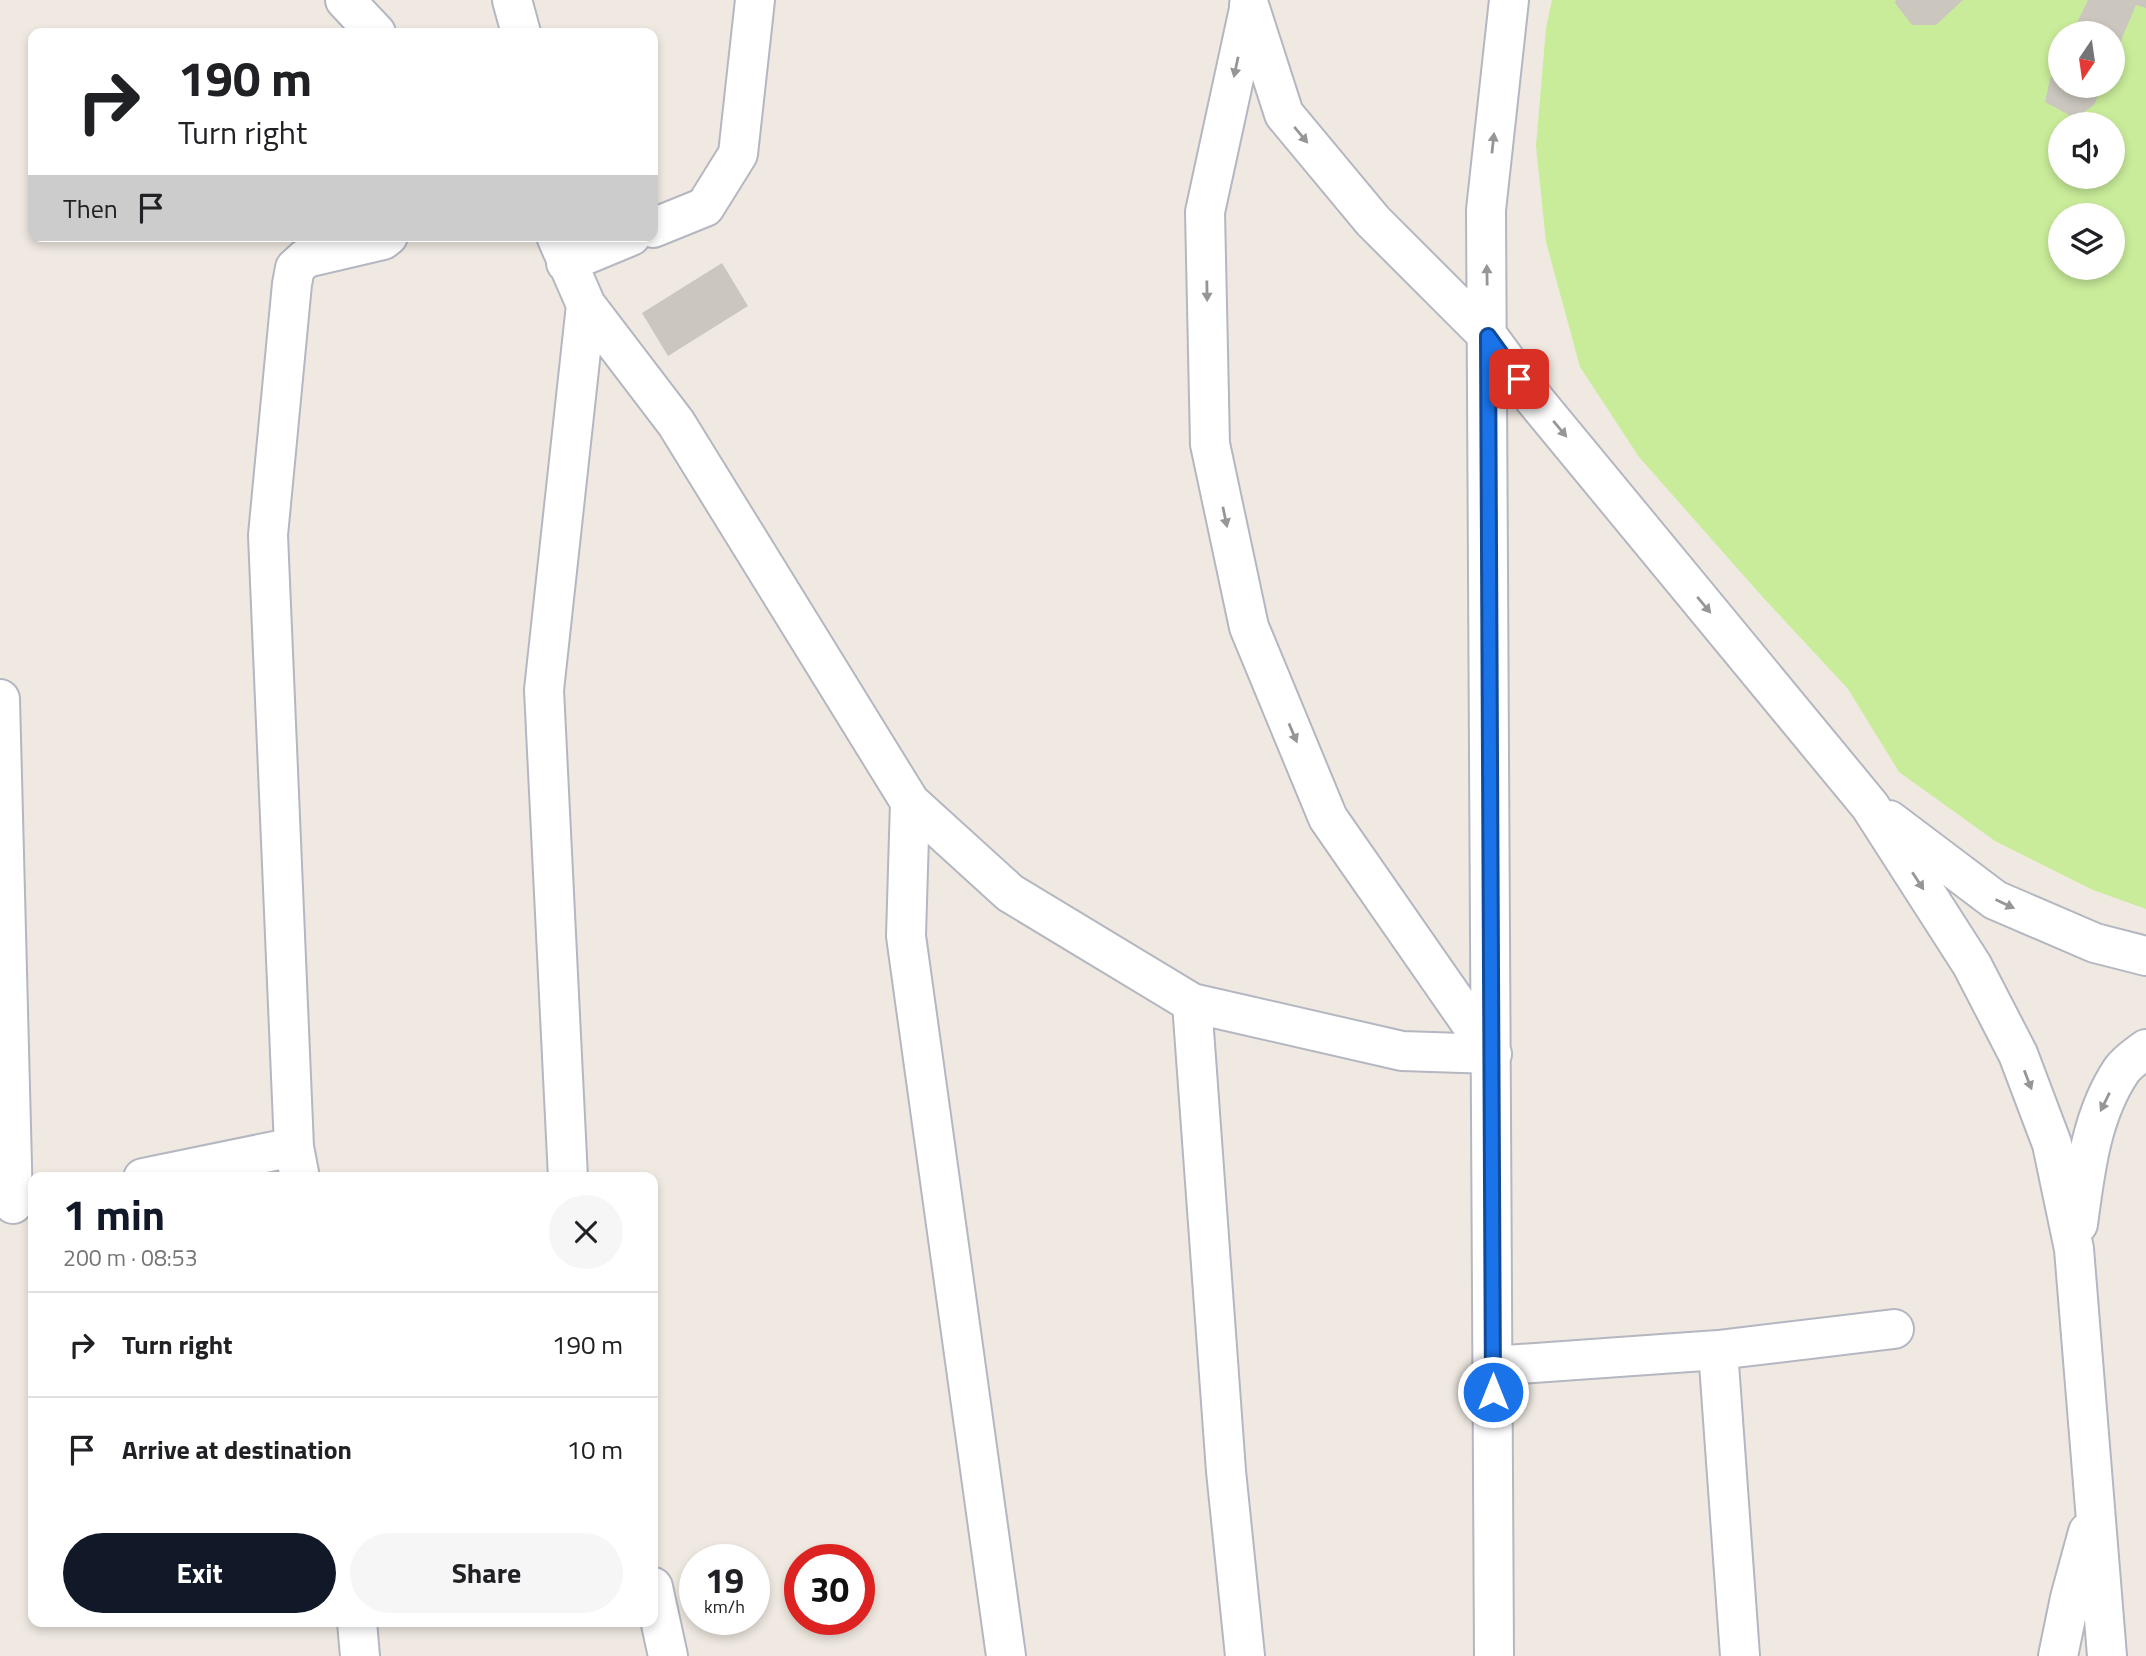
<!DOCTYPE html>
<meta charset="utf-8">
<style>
:root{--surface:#fff;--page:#f6f6f6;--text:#202124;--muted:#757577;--line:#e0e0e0;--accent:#111827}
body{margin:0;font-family:"Titillium Web",sans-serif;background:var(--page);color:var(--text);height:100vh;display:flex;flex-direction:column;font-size:26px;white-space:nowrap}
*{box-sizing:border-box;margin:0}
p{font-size:23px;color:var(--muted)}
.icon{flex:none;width:38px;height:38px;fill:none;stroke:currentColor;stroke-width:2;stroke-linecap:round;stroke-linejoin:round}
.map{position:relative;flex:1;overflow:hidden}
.side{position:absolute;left:28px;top:1172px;width:630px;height:455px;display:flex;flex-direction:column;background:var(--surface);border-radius:14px;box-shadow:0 4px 10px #0003}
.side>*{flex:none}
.guide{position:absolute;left:28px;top:28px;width:630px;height:214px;border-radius:14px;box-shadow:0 4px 10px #0003;background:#fff;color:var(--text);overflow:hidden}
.needle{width:46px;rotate:193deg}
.buttons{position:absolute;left:2048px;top:21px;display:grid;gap:14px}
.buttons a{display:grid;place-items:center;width:77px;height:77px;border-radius:50%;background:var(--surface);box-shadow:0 4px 10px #0003;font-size:35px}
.speed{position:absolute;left:679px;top:1544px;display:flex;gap:14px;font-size:35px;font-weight:700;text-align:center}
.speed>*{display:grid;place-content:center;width:91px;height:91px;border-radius:50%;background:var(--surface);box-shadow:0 4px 10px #0003;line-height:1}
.speed small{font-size:18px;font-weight:400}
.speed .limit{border:10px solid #d22;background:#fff;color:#111}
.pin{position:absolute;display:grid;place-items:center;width:60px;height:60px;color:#fff;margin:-30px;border-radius:14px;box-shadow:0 4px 10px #0006}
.me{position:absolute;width:77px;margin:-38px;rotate:0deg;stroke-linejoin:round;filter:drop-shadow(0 0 5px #0008)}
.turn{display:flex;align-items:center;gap:24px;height:147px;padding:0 35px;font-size:32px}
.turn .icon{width:91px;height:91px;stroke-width:2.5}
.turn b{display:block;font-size:49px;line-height:60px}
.then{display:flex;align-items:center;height:66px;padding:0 35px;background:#0003;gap:14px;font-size:26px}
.round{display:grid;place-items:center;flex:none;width:74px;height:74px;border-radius:37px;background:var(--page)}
.overview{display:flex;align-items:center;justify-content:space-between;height:119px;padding:0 35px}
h1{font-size:42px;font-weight:700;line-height:52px;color:var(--accent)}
.primary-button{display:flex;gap:14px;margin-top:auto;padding:14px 35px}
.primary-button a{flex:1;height:80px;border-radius:42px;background:var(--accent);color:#fff;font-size:28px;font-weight:700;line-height:80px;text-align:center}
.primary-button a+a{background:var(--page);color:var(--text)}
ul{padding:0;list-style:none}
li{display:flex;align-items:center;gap:21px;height:105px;padding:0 35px;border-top:2px solid var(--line)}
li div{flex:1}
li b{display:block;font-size:26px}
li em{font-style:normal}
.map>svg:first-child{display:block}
</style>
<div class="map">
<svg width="2146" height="1656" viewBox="0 0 2146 1656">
<rect width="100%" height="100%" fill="#efe9e1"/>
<!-- pitch -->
<path fill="#c9ec9a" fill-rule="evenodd" d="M1552,0H2146V909L2093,890L1995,841L1899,772L1848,689L1759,593L1639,457L1580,367L1546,242L1536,146L1546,28ZM2060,33H2112V86H2060ZM2060,124H2112V177H2060ZM2060,215H2112V268H2060Z"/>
<!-- building -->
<path fill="#cbc7bf" d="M1896,0H1963L1936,25H1912L1895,3Z
M2088,0H2146V8L2136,5L2112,62V33H2072Z
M2060,59V86H2102L2094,105L2075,118L2045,102L2050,79Z
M722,263L748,306L668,356L642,313Z"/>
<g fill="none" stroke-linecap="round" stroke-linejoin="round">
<!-- minor casing -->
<g stroke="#b4b7c1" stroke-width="42">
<path id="minor" d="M345,0L376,33
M512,0L521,33
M1249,5L1284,114L1373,221L1488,336L1535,400L1870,806L1972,965L2018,1054L2052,1144L2074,1249L2107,1656
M1249,9L1205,212L1210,444L1249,627L1328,818L1492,1054
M653,228L705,207L738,154L755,0
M556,236L586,305L676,423L910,802L1010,893L1192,1003L1402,1051L1492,1054
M566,263L631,236
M0,699L13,1204
M910,802L906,936L1006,1656
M1889,820L1995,900L2095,943L2146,956
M1192,1003L1226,1471L1245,1656
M143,1178L294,1147
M300,1178L294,1147L268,535L292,284L295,268L306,258L383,240L388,236
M568,1178L544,690L586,305
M2078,1224C2085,1172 2091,1116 2121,1071C2127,1062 2138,1055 2146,1049
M1718,1350L1740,1656
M1493,1366L1718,1350L1894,1329
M653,1587L668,1656
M357,1622L360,1656
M1494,1656L1486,210L1509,0
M2058,1656L2070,1598L2088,1532"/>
</g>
<!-- minor -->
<use href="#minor" stroke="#fff" stroke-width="38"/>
</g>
<!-- one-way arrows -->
<defs><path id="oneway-solid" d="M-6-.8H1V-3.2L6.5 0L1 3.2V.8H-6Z" transform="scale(1.75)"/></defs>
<g fill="#969696">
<use href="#oneway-solid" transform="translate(1236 67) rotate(102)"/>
<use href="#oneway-solid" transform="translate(1301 135) rotate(50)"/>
<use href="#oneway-solid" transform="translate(1493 143) rotate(-84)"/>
<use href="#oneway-solid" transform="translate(1487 275) rotate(-91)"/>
<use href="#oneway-solid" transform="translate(1207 291) rotate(89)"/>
<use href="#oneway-solid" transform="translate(1560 429) rotate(50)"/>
<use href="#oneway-solid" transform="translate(1225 517) rotate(78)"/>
<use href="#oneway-solid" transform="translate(1704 605) rotate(50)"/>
<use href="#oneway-solid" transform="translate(1293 733) rotate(67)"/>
<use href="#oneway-solid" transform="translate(1918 881) rotate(57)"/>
<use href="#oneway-solid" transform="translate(2005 904) rotate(25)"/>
<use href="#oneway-solid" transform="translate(2028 1080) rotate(69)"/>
<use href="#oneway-solid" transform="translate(2105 1102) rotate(116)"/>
</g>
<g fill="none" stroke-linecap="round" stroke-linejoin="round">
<!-- route casing -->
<g stroke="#114b97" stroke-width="18">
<path id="route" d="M1493,1392L1488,336L1519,379"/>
</g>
<!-- route -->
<use href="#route" stroke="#1a73e8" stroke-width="12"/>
</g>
</svg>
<div class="buttons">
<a><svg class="needle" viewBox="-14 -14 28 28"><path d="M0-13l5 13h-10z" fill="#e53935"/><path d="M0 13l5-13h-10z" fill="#757577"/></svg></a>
<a><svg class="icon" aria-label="sound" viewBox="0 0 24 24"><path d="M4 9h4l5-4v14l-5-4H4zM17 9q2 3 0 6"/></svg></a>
<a><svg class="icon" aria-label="layers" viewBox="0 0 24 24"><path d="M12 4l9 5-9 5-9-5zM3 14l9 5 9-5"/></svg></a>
</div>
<div class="speed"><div>19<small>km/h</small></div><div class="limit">30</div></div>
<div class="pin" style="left:1519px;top:379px;background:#d93025"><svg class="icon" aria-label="arrive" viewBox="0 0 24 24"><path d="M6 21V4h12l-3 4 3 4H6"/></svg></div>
<svg class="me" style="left:1493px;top:1392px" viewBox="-20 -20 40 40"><circle r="17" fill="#1a73e8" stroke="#fff" stroke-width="3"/><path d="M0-11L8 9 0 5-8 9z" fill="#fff"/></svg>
<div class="guide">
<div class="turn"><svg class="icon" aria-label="right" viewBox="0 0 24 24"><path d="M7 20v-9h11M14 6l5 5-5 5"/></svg><div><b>190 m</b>Turn right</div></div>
<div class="then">Then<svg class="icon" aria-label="arrive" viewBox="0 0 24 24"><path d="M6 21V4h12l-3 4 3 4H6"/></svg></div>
</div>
<section class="side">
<div class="overview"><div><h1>1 min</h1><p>200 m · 08:53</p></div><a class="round"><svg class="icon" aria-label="close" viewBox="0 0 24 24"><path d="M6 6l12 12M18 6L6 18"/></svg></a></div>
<ul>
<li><svg class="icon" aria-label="right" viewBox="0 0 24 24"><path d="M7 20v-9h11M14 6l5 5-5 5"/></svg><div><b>Turn right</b></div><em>190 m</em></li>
<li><svg class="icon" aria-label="arrive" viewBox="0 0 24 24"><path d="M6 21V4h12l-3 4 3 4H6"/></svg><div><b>Arrive at destination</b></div><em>10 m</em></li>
</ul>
<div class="primary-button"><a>Exit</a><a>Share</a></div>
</section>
</div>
